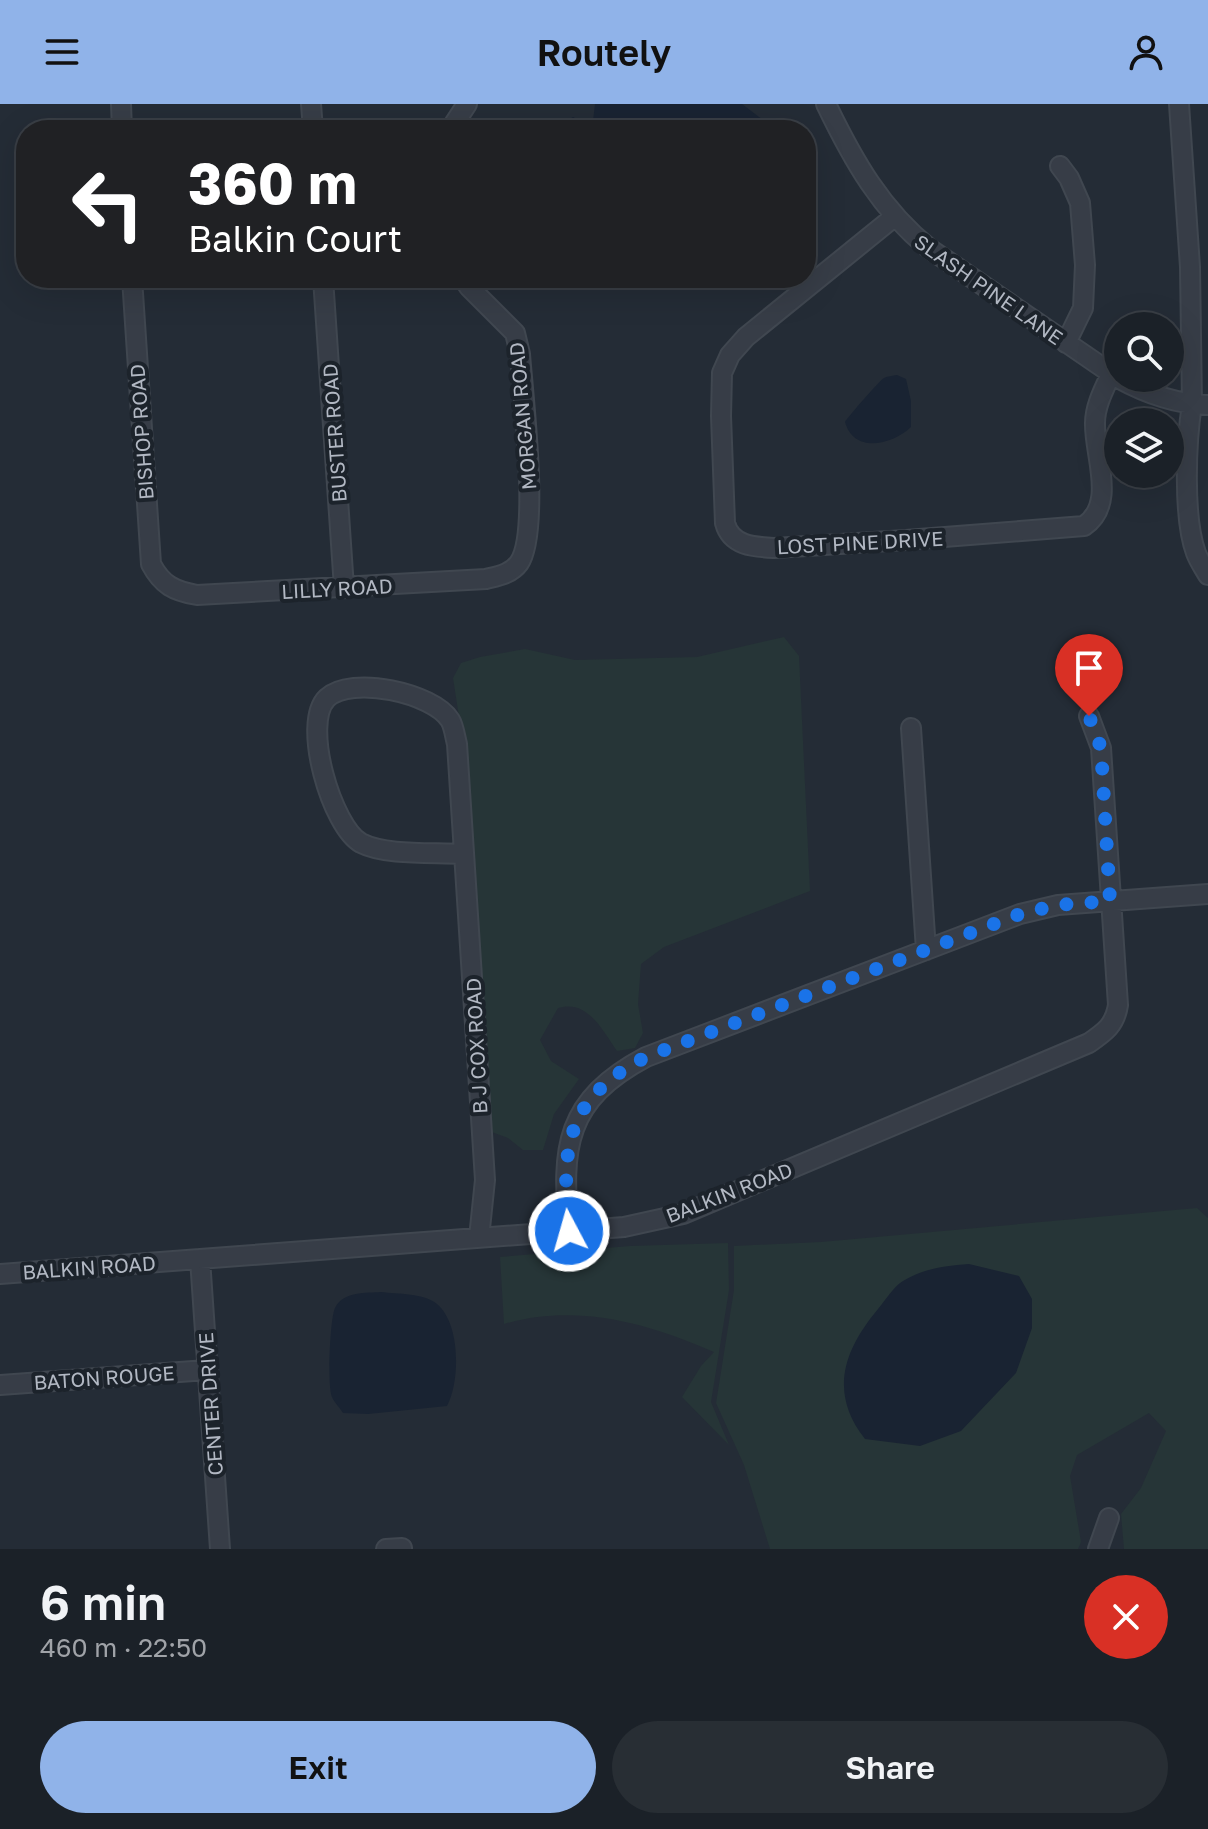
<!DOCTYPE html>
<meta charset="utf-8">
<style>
:root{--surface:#1b2128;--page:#282e34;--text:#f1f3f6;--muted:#a0a3a8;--line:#393e45;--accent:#90b3e9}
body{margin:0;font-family:"Golos Text",sans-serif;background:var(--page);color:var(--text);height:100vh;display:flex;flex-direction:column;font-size:30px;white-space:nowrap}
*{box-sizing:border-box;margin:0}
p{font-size:26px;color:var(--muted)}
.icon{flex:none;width:44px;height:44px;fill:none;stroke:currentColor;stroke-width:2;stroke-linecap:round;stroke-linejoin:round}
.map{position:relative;height:1445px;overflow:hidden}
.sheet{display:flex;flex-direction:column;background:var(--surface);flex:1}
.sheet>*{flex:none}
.guide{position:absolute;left:16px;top:16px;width:800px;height:168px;border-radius:32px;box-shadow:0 8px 32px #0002,0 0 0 2px var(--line);background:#202124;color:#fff;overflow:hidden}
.controls{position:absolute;left:1104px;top:208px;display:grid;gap:16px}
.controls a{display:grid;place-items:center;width:80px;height:80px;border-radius:50%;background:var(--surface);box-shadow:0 8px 32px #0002,0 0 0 2px var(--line);font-size:40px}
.pin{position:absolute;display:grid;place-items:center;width:68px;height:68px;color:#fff;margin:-82px -34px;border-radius:50% 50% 50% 0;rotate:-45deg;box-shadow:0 0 8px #0007}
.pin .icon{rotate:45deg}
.me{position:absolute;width:88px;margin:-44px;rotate:354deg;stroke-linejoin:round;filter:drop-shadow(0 0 6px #0008)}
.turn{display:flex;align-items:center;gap:28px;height:168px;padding:0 40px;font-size:36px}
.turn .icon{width:104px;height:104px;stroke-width:2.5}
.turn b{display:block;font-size:56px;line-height:68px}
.round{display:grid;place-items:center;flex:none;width:84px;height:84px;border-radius:42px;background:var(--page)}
.headline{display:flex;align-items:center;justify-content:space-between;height:136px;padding:0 40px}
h1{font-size:48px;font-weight:600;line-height:60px}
.primary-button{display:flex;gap:16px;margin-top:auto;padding:16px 40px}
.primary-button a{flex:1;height:92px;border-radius:48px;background:var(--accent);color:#111;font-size:32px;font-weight:600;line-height:92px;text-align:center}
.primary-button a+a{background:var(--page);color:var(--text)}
header{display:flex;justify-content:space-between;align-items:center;height:104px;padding:0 40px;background:var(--accent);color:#111;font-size:36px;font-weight:600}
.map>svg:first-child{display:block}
</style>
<header><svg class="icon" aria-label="menu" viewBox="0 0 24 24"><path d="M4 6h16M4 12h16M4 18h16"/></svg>Routely<svg class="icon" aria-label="person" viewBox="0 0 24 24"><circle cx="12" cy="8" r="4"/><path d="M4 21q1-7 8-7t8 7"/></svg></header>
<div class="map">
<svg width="1208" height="1445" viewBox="0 0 1208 1445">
<rect width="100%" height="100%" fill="#242c36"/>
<!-- green -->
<path fill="#263537" d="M784,533L799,552L810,787L664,843L641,860L638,900L643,929L635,944L617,947C602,926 588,895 558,904L540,936L551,957L579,975L554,1010L543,1046H523L508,1034L489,1027L461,626L453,574L461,559L480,553L525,545L575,556L697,553Z
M1197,1104L1208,1114V1445H1124L1121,1410L1141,1384L1166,1327L1149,1309L1077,1351L1070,1372L1081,1438L1078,1445H770L744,1361L716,1299L734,1186V1142L821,1138Z
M728,1139L729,1186L711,1298L729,1341L682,1293L701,1262L714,1248C647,1219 577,1199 504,1220L500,1153L630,1142Z"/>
<!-- water -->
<path fill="#192332" d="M595,0H742L763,16L770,26H552L573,13L587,20L593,17Z
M897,271L906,275L911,297V323C892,341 854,350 845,318C847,314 880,276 884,274C888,272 892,272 897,271Z
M969,1160L1019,1172L1032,1195V1224L1016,1269L961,1327L920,1342L865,1335C829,1289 843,1247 878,1205C885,1197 893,1183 903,1177C924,1164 946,1162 969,1160Z
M381,1188C398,1190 424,1189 437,1200C461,1220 460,1278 447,1302L368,1310L343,1309C340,1304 334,1298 332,1293C327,1283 330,1214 335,1204C343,1187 367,1189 381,1188Z"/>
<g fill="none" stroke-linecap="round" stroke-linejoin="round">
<!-- minor casing -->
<g stroke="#404750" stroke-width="22">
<path id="minor" d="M121,0L122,26
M311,0L313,26
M826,0C853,56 881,106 930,145L1118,274
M1179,0L1190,163L1192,300C1186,338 1183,414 1196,449C1199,457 1204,464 1208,471
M450,26L467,0
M1060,62L1069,74L1080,99L1085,161L1083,204L1066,239
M894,113L746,233L730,251L722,269L721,312L725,419C731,442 754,443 774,444L906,436L1084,422C1117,400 1094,351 1095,319C1095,302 1104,285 1111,270
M132,174L151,460C162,481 174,487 197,491L486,475C498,472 511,470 519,459C540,429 523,292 520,250L515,229L469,183L463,174
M323,174L344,484
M1118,274C1147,290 1175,300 1208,301
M911,624L926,846
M463,750C435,748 386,752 361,739C332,723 301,619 327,594C351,571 433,589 450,616C454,622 455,633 457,640L485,1076L479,1134
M569,1127C561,1043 565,996 646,953L1020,810L1058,801L1208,790
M200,1155L220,1445
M0,1170L624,1123L683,1110L1089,939C1105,928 1115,921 1118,901L1101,644L1089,612
M0,1281L207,1266
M386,1445L402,1444
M1098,1445L1109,1414"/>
</g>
<!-- minor -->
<use href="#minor" stroke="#373d47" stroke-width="18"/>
</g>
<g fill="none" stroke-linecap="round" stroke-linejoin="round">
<!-- route -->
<path stroke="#1a73e8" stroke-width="14" stroke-dasharray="0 25.2" d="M569,1127C561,1044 565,995 646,953L1020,810L1058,801L1110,797L1101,644L1089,612"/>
</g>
<g text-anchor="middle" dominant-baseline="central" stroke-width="8" stroke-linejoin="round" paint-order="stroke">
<!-- street labels -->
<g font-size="20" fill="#b2b8c3" stroke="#1c232b">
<text transform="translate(989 185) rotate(35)">SLASH PINE LANE</text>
<text transform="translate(522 312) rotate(-95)">MORGAN ROAD</text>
<text transform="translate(141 328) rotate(-94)">BISHOP ROAD</text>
<text transform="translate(334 329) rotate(-94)">BUSTER ROAD</text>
<text transform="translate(860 438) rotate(-3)">LOST PINE DRIVE</text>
<text transform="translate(337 484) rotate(-3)">LILLY ROAD</text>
<text transform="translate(476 942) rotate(-93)">B J COX ROAD</text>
<text transform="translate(729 1088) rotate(-21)">BALKIN ROAD</text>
<text transform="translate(89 1163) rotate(-4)">BALKIN ROAD</text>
<text transform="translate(104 1273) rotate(-4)">BATON ROUGE</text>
<text transform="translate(210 1300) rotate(-94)">CENTER DRIVE</text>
</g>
</g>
</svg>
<div class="controls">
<a><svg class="icon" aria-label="search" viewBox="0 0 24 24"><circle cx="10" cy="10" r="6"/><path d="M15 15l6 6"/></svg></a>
<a><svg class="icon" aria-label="layers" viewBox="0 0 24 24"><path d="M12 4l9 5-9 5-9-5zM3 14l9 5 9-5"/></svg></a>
</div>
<div class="pin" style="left:1089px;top:612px;background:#d93025"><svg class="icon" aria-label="arrive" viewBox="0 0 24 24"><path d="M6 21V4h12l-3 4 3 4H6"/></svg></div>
<svg class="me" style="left:569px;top:1127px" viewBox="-20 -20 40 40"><circle r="17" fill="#1a73e8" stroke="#fff" stroke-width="3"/><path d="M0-11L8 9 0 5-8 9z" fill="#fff"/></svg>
<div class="guide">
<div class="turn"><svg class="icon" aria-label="left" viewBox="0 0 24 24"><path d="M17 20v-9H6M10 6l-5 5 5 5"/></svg><div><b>360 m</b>Balkin Court</div></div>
</div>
</div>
<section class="sheet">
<div class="headline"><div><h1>6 min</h1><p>460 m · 22:50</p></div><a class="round" style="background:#d93025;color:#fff"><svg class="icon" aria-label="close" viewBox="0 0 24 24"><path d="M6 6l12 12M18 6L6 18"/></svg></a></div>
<div class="primary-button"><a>Exit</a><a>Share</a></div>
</section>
